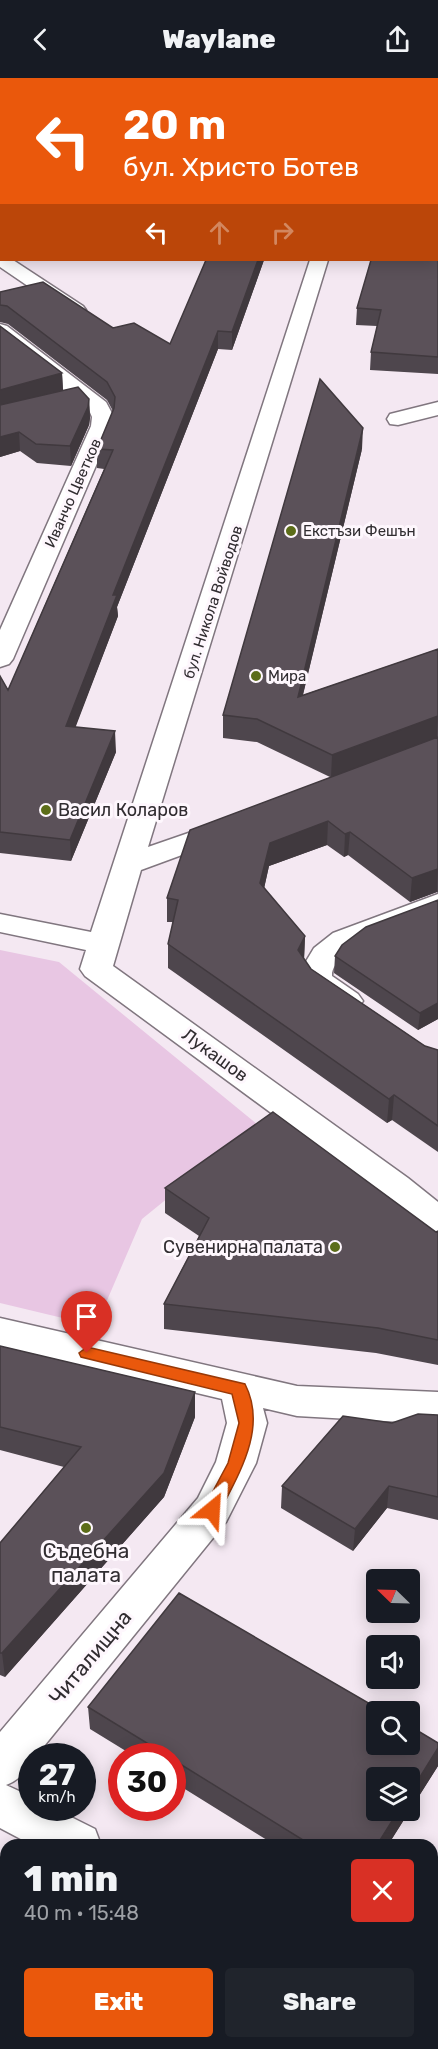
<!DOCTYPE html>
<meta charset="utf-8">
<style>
:root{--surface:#171b24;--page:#20242c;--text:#f1f3f6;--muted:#9ea1a6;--accent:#ea580c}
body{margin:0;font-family:Rubik,sans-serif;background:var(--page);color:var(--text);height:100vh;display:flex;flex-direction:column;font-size:22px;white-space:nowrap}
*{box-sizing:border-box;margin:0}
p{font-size:20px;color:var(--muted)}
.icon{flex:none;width:33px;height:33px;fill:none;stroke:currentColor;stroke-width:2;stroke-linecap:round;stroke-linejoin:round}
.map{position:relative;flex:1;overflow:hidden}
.side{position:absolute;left:0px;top:1761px;width:438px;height:210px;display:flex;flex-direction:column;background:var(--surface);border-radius:18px 18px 0 0;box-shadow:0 3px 15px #0003}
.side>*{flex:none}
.top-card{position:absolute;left:0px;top:0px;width:438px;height:183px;box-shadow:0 3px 15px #0003;background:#ea580c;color:#fff;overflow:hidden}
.needle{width:39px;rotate:293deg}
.controls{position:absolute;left:366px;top:1491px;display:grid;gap:12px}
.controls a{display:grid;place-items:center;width:54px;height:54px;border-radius:6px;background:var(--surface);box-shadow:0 3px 15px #0003;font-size:30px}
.speed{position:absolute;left:18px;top:1665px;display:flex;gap:12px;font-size:30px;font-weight:700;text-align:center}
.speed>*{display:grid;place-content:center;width:78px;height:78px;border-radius:50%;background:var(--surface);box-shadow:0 3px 15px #0003;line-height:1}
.speed small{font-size:15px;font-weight:400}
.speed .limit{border:9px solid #d22;background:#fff;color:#111}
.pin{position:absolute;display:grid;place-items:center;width:51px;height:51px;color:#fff;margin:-62px -26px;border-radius:50% 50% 50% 0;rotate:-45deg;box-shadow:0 0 6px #0007}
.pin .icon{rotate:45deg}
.me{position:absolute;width:66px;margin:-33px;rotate:27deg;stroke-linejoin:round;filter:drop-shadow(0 0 4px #0008)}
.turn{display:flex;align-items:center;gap:21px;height:126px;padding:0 24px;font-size:27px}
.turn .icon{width:78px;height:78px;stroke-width:2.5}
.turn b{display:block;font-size:42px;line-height:51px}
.lanes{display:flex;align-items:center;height:57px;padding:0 24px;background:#0003;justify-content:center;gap:30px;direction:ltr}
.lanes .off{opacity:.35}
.round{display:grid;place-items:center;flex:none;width:63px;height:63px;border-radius:6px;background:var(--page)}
.overview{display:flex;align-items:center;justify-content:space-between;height:102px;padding:0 24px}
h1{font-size:36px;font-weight:800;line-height:45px}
.primary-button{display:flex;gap:12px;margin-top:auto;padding:12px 24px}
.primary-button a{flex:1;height:69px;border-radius:6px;background:var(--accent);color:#fff;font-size:24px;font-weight:800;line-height:69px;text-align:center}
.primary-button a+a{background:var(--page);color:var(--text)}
header{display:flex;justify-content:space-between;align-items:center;height:78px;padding:0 24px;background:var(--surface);font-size:27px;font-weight:800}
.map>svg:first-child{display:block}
</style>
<header><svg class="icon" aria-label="back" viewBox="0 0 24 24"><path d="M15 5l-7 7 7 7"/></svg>Waylane<svg class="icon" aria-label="share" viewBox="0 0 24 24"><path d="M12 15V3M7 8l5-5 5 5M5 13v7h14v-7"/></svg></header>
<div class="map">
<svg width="438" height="1971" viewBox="0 0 438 1971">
<rect width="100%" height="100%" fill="#f4e8f2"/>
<!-- green -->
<path fill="#e8c6e3" d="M0,872L59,884L258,1047L142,1141L96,1248L0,1225Z"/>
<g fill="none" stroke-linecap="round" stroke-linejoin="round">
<!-- minor casing -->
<g stroke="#80767f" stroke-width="3">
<path id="minor" d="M371,0H387L371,2Z
M436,118H438V128H436Z
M0,124H2V134H0Z
M0,175L2,182H13L83,228L86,232L83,236H69L0,189Z
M310,182H328L148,769L229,741L239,744L243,750L239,756L141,792L113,888L408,1100L438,1124V1157L425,1153L384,1118L85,898L80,891L86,872L0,854V836L91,854Z
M0,246L7,248L106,324L114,339L113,348L13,581L9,586L0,589V552L91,348L92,339L89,332L0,262Z
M438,324V337L398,347L390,346L387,341L390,336Z
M438,816V836C414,845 331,869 332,898L358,916L363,923L358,930C335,936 307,917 299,895L314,870L333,855Z
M0,1240L297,1308L438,1314V1346L297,1338L263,1330L267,1345L256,1385L226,1444L36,1678H32C32,1691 17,1703 6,1707L32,1719V1730H53L95,1751L101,1767H32L0,1750V1654L198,1420L216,1384L227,1345L222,1321L0,1268Z
M432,1933L438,1935V1971H412L410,1965H432Z"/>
</g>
<!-- minor -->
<use href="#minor" fill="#fff" fill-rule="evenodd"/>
</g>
<!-- wall -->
<path fill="#4e464d" d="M0,49H2V101L0,100Z
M438,133V296L370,292L371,274L377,248L356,247L357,230Z
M206,182H264L232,272L218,271L117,529L118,538L75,649L116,674L71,783L0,775V598L8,612L104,391L97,390V371L113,333L107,322L8,246L0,244V214L113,250L170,266Z
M0,248L62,295L63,312L89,321L90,340L89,347L71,388L37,385L20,373L0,379Z
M362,371L303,617L438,571V815L437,814L410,824L348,777L344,779L327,767L269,788L264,810L305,858L304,881L311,891L425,968L438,972V1074L392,1042L387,1045L168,890V866L173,844H167V820L330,699L257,664L223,660V637Z
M438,822V941L418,952L334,895L335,878Z
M165,1110L436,1154L438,1153V1287L376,1275L164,1251V1226L199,1158L165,1135Z
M0,1268L195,1314V1339L164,1419L5,1599L0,1597V1465L64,1389L0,1372Z
M438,1337V1442L387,1430L353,1473L281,1430L282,1408L392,1345Z
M88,1629L438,1665V1688L388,1767H275L172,1703V1678H134L90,1651Z"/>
<!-- shaded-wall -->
<path fill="#40393e" d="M438,14V24L436,31V22Z
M2,31V46L0,47V32Z
M258,182H264L232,272V254Z
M218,253V271L117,529L118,538L68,669L66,648L113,517Z
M62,295L63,314L0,331V312Z
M89,321L90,340L89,347L71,388L70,368Z
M363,350L362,371L297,641L298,619Z
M19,354L20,373L0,379V359Z
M438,638L437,661L331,700L332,677Z
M115,653L116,674L71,783L70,762Z
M328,743L327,767L269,788L260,829V805L270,765Z
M350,754L348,777L344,779L345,756Z
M438,791L437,814L410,824L412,800Z
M305,858L304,882L298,872Z
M438,925V941L418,952L420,935Z
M394,1017L392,1042L387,1045L389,1021Z
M195,1314V1339L164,1419L5,1599L2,1575Z
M389,1408L387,1430L353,1473L355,1451Z
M438,1670V1688L388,1767H377L399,1732H410V1715Z"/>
<!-- building -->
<path fill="#5b5159" stroke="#40393e" stroke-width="1.5" d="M3,0H348L347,2H2V31H1L0,32V2Z
M402,0L438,1V14L436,22V2H401Z
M0,49H2V86L0,85Z
M436,133H438V279L371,274L381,232L357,230L371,182H436Z
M206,182H258L232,254L218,253L113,517H117L66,648L115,653L70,762L0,754V598L8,612L113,372L97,371L114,330L115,319L107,304L7,228L0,227V214L43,204L113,250L134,245L170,266Z
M0,248L62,295L0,312Z
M320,301L363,350L298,619L438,571V638L332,677L257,641L223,637Z
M78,309L89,321L88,329L70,368L36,366L19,354L0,359V327Z
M438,659V791L412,800L350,754L345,756L328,743L270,765L260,805L305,858L298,872L311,891L425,968L438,972V1048L394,1017L389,1021L168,866L178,822L167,820L190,752Z
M438,822V925L420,935L335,878L342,867L366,849Z
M273,1034L436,1154L438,1153V1262L378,1250L164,1226L209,1140L165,1110Z
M0,1268L195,1314L164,1395L2,1575H0V1465L81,1369L0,1349Z
M418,1336L438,1337V1419L389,1408L355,1451L282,1408L343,1338L392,1345Z
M179,1515L384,1634H376V1666H410V1648L438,1665V1670L410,1715V1700H376V1732H399L377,1767H311L172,1681V1678H168L88,1629Z
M23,1965H266L277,1971H19Z"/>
<!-- route -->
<path fill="#ea580c" stroke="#983908" stroke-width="1.5" d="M87,1269L245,1306C268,1351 238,1397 218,1437H206L203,1432L228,1385L239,1345L232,1316L81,1279L79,1275Z"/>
<!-- markers -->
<g fill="#5c6d19" stroke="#fef7fd" stroke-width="2">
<circle cx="291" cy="453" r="6"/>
<circle cx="256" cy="598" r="6"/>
<circle cx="46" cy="732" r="6"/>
<circle cx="335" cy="1169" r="6"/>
<circle cx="86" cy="1450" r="6"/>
</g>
<g text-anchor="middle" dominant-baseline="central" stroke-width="6" stroke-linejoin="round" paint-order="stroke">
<!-- far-street labels -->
<g font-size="15" fill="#312d31" stroke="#fef7fd">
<text transform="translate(73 415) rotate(-66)">Иванчо Цветков</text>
<text transform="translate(213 524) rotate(-72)">бул. Никола Войводов</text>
</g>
<!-- far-poi labels -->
<g font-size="15" fill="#312d31" stroke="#fef7fd" text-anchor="start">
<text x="303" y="453">Екстъзи Фешън</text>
<text x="268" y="598">Мира</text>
</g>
<!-- poi labels -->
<g font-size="18" fill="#312d31" stroke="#fef7fd" text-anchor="start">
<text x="58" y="732">Васил Коларов</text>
<text x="323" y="1169" text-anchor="end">Сувенирна палата</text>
</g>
<!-- street labels -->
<g font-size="18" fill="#312d31" stroke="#fef7fd">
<text transform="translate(215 977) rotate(36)">Лукашов</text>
</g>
<!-- near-poi labels -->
<g font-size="21" fill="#312d31" stroke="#fef7fd">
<text x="86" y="1472">Съдебна<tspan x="86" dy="24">палата</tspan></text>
</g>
<!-- near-street labels -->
<g font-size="21" fill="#312d31" stroke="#fef7fd">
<text transform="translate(90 1579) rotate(-50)">Читалищна</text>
</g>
</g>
</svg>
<div class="controls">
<a><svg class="needle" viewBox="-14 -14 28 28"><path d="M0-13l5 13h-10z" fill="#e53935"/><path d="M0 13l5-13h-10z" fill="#9ea1a6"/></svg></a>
<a><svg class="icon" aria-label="sound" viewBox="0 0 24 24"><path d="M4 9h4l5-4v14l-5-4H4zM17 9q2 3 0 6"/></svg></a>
<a><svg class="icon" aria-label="search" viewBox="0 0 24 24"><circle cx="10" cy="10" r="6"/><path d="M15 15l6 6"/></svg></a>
<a><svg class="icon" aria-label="layers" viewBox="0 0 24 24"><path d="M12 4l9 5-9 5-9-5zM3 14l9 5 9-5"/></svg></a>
</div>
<div class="speed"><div>27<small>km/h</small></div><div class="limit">30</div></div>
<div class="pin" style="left:87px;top:1275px;background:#d93025"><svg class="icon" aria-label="arrive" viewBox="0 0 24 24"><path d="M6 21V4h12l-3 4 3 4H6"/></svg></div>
<svg class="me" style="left:212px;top:1432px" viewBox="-20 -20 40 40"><path d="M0-17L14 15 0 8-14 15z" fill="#ea580c" stroke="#fff" stroke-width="4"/></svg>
<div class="top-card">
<div class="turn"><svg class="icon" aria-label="left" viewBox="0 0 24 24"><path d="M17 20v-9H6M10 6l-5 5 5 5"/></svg><div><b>20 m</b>бул. Христо Ботев</div></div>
<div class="lanes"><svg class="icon" aria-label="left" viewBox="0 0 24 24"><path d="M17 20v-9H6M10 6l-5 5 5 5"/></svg><svg class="icon off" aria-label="ahead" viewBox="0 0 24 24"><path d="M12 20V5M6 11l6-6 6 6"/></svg><svg class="icon off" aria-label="right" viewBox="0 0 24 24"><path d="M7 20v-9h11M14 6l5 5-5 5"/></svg></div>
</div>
<section class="side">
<div class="overview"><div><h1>1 min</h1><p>40 m · 15:48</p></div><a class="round" style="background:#d93025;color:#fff"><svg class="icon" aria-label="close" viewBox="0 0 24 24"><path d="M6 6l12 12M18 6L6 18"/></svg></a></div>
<div class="primary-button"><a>Exit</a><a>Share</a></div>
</section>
</div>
